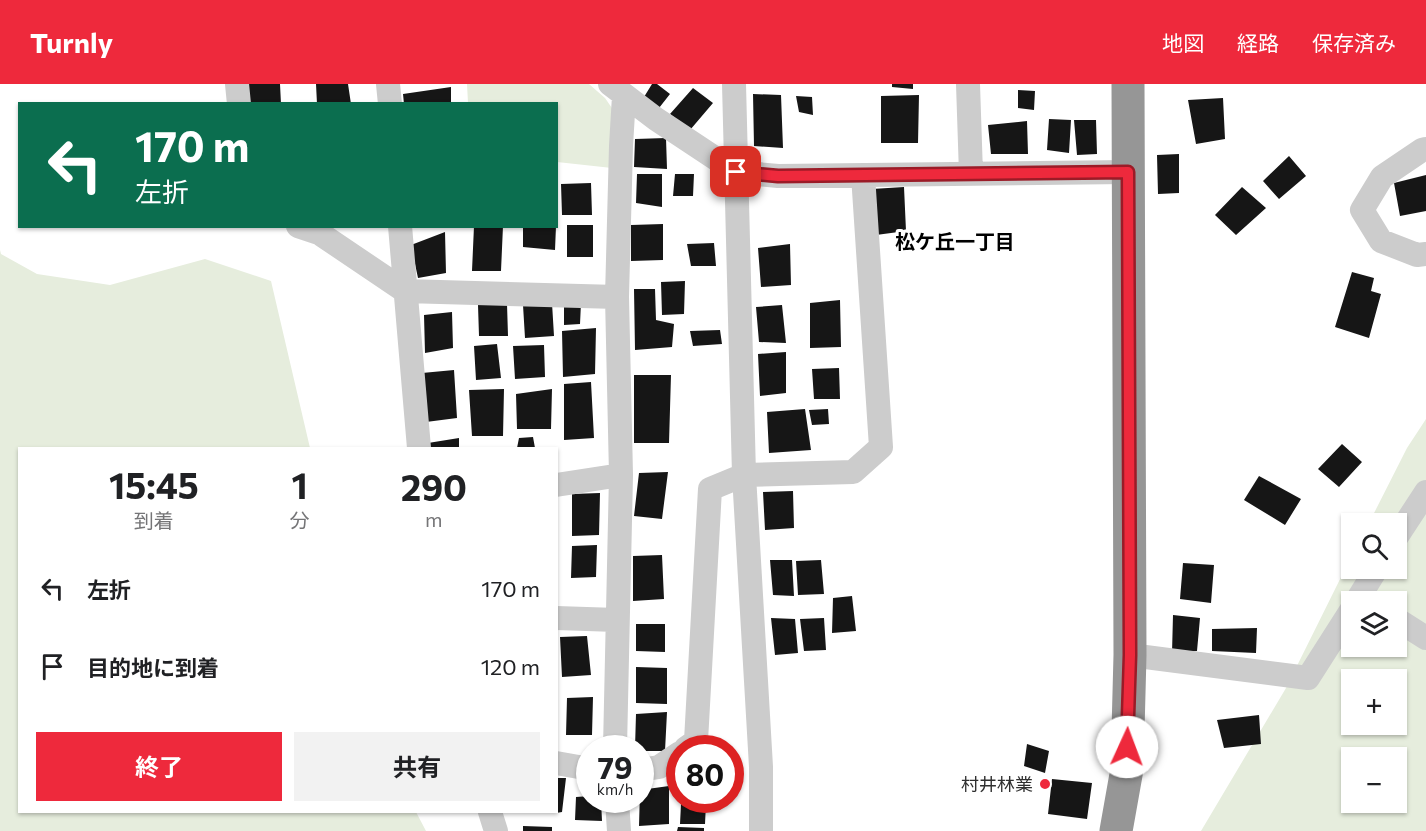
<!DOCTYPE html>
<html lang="ja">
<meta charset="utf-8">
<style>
:root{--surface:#fff;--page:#f2f2f2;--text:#202124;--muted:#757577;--accent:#ee293c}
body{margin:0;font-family:Commissioner,"Noto Sans JP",sans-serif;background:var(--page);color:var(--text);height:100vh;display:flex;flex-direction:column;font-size:22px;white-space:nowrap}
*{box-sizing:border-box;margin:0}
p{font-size:20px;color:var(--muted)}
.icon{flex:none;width:33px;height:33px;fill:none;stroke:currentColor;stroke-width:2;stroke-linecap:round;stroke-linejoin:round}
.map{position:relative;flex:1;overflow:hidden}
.drawer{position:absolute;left:18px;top:363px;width:540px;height:366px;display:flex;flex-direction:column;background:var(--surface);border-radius:0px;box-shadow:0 2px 4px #0004}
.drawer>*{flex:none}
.top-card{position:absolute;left:18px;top:18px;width:540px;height:126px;border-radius:0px;box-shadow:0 2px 4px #0004;background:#0b6e4f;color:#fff;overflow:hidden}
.buttons{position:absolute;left:1341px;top:429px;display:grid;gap:12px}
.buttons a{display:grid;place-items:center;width:66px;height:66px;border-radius:0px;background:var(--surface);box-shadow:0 2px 4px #0004;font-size:30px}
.speed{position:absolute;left:576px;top:651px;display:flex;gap:12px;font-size:30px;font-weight:700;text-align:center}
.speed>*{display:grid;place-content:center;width:78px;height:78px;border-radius:50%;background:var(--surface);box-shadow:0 2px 4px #0004;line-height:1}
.speed small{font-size:15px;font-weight:400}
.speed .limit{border:9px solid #d22;background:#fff;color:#111}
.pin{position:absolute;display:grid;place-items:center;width:51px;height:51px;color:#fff;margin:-26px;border-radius:12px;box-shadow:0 3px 9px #0006}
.me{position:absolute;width:66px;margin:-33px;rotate:2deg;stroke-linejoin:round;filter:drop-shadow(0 0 4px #0008)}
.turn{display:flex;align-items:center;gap:21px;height:126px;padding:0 18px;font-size:27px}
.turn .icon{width:78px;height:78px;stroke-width:2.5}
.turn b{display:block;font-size:42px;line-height:51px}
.eta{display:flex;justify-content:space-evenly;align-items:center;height:102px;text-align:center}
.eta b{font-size:36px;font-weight:700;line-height:42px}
.primary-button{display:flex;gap:12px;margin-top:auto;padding:12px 18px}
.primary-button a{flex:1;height:69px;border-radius:0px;background:var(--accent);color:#fff;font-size:24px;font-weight:700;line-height:69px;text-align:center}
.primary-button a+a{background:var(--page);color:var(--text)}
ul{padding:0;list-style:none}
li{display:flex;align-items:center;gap:18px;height:78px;padding:0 18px}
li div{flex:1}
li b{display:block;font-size:22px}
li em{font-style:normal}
header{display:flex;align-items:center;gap:36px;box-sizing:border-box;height:84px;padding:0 30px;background:var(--accent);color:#fff}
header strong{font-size:28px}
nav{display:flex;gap:33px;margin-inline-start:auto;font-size:21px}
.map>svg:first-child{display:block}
</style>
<header>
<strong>Turnly</strong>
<nav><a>地図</a><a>経路</a><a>保存済み</a></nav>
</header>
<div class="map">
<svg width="1426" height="747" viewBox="0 0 1426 747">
<rect width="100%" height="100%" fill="#fff"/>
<!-- green -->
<path fill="#e6eddd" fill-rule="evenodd" d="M467,0H589L605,14L614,27L612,84L557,78L556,20L468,19Z
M0,166L1,170L37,190L110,201L205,175L271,197L310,364H20V728H416L426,747H0Z
M1426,335V747H1201L1286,604L1351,473L1352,484H1396V440L1369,439L1407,364ZM1352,518H1396V562H1352ZM1352,596H1396V640H1352ZM1352,674H1396V718H1352Z"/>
<!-- building -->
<path fill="#161616" d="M247,0H280L281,20H250Z
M316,0H348L351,20H317Z
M652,0H657L670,10L659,24L644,13Z
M892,0H913V5L892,3Z
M451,3V20H404L403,10Z
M693,4L713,19L690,46L670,30Z
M1018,6L1035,7L1034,26L1018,24Z
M753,10L781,11L783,64L754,62Z
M919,11L918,59H881V12Z
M796,12L812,13L813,31L799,28Z
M1223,14L1225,55L1196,60L1188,16Z
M1049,35L1071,36L1069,69L1047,66Z
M1074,36H1096L1097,70L1077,71Z
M1027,37L1028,70H991L988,41Z
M666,54L667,85L634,83L635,55Z
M1179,70V109L1158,110L1157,71Z
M1289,72L1306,92L1279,115L1263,97Z
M637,90H662V123L636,119Z
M675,90H694L693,112H673Z
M1426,91V127L1400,132L1394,99Z
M591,99L592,131H562L561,100Z
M904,103L906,147L876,151L872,105Z
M1242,103L1266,124L1236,151L1215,131Z
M663,140V176L631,177V141Z
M567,141H593V173H567Z
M474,142H503L501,187H472Z
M523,142H556L555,166L523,163Z
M445,148L446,189L418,194L411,161Z
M714,159L716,182H691L687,160Z
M790,160L791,201L761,203L758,164Z
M1352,188L1374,194L1371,207L1381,210L1369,254L1335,243Z
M685,197L684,230L662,231L661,198Z
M634,205H655L656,236L674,240L672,263L635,266Z
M840,216L841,263L810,264V219Z
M552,219L554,252L525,254L523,221Z
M564,219H581L580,240L564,241Z
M507,220L508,252H479L478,221Z
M782,221L786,259L759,258L756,223Z
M452,228L453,264L425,269L424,231Z
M596,244L595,290L563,293L562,247Z
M720,246L722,260L693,262L690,247Z
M497,260L501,294L476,296L474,262Z
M544,261L545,293L515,295L513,262Z
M786,268V309L760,312L758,270Z
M839,284L840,315H814L812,285Z
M454,286L457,334L426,338L422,289Z
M634,291H671L669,359H634Z
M591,298L594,354L564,356V300Z
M504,305L503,352H472L469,306Z
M552,305L551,345H517L516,310Z
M805,325L811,366L769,369L767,328Z
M828,325L829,340L812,341L809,326Z
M533,353L535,364H517L519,354Z
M459,354V364H428V359Z
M1342,360L1362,378L1339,403L1318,385Z
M668,388L662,435L634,432L639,389Z
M1259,392L1301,415L1285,441L1244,416Z
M793,407L794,444L765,446L763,408Z
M600,409L599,451L572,452V410Z
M597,461L596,493L571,494L572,462Z
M662,471L664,515L633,517V472Z
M770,476H792L794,512L773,511Z
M821,476L824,510L798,511L796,477Z
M1183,479L1214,481L1211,519L1180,515Z
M852,512L856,547L832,549L833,514Z
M1173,531L1200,534L1197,567L1172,569Z
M771,534L795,535L798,569L775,571Z
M824,534L826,566L804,567L800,535Z
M636,540H665V568L636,567Z
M1257,544L1256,569L1212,567V545Z
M587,552L591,591L562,593L560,553Z
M636,583L667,584V620L636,619Z
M593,613L592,651H566L567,614Z
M667,628L665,667H640V664H635L636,630Z
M1259,631L1261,660L1224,664L1217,636Z
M1027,660L1049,667L1045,689L1024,682Z
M556,694H566L562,728L556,729Z
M1052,695L1092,699L1087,735L1048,730Z
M669,702V740L639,742L640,706Z
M590,712V716H601L602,737L575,736L576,713Z
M706,719L705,740H680L681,720Z
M523,742L552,743V747H523Z
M678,743L704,744V747H677Z"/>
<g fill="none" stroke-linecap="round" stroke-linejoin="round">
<!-- minor -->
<path stroke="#ccc" stroke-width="24" d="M237,0L239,20
M388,0L390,20
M610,0L656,35L736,88L778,92L1128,88
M734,0L744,391L761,683V747
M968,0L971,90
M1426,65L1422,66L1382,93L1362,126L1381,157L1417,171L1426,170
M298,142L319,149L405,207L617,213
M400,142L419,364
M556,401L621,391
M1396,454L1426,408
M1356,518L1377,484
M556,534L617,536
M1396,535L1426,554
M1130,571L1308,594L1352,525
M615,664L621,391L617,213L621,62L624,12
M686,664L696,657L710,405L744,391L853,388L881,363L863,91
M556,679L590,685
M640,686L659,683L680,669
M617,716L619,747
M490,728L496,747"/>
<!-- highway -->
<path stroke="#969696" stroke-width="33" d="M1116,747L1127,685L1130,571L1128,0"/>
</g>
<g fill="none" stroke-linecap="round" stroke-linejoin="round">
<!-- route casing -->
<g stroke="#9b1b27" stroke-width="15">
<path id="route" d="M736,88L778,92L1128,88L1130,571L1127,663"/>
</g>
<!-- route -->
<use href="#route" stroke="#ee293c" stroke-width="10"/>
</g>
<!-- markers -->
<circle fill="#ee293c" stroke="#fff" stroke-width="2" cx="1045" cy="700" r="6"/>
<g text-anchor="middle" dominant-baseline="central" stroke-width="6" stroke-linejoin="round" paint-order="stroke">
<!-- poi labels -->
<g font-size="18" fill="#2f2f2f" stroke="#fff" text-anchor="end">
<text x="1033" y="700">村井林業</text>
</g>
<!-- neighbourhood labels -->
<g font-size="20" font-weight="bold" fill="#000" stroke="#fff">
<text x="955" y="157">松ケ丘一丁目</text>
</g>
</g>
</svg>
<div class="buttons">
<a><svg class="icon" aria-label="search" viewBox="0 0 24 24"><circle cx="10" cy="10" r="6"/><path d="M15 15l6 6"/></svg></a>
<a><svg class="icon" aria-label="layers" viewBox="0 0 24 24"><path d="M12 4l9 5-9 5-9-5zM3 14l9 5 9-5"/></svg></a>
<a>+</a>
<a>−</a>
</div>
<div class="speed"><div>79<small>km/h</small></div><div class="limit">80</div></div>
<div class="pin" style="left:736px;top:88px;background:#d93025"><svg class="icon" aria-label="arrive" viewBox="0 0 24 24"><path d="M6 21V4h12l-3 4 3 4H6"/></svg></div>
<svg class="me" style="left:1127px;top:663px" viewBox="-20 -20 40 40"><circle r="19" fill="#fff"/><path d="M0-13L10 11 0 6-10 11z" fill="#ee293c"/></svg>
<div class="top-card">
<div class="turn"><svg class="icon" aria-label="left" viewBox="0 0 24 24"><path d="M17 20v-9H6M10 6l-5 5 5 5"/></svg><div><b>170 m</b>左折</div></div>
</div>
<section class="drawer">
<div class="eta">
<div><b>15:45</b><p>到着</p></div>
<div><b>1</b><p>分</p></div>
<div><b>290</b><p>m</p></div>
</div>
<ul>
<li><svg class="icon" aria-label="left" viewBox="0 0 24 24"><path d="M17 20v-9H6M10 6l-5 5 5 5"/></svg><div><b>左折</b></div><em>170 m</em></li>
<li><svg class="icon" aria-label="arrive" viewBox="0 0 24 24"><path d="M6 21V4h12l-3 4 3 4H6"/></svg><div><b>目的地に到着</b></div><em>120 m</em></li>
</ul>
<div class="primary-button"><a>終了</a><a>共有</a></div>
</section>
</div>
